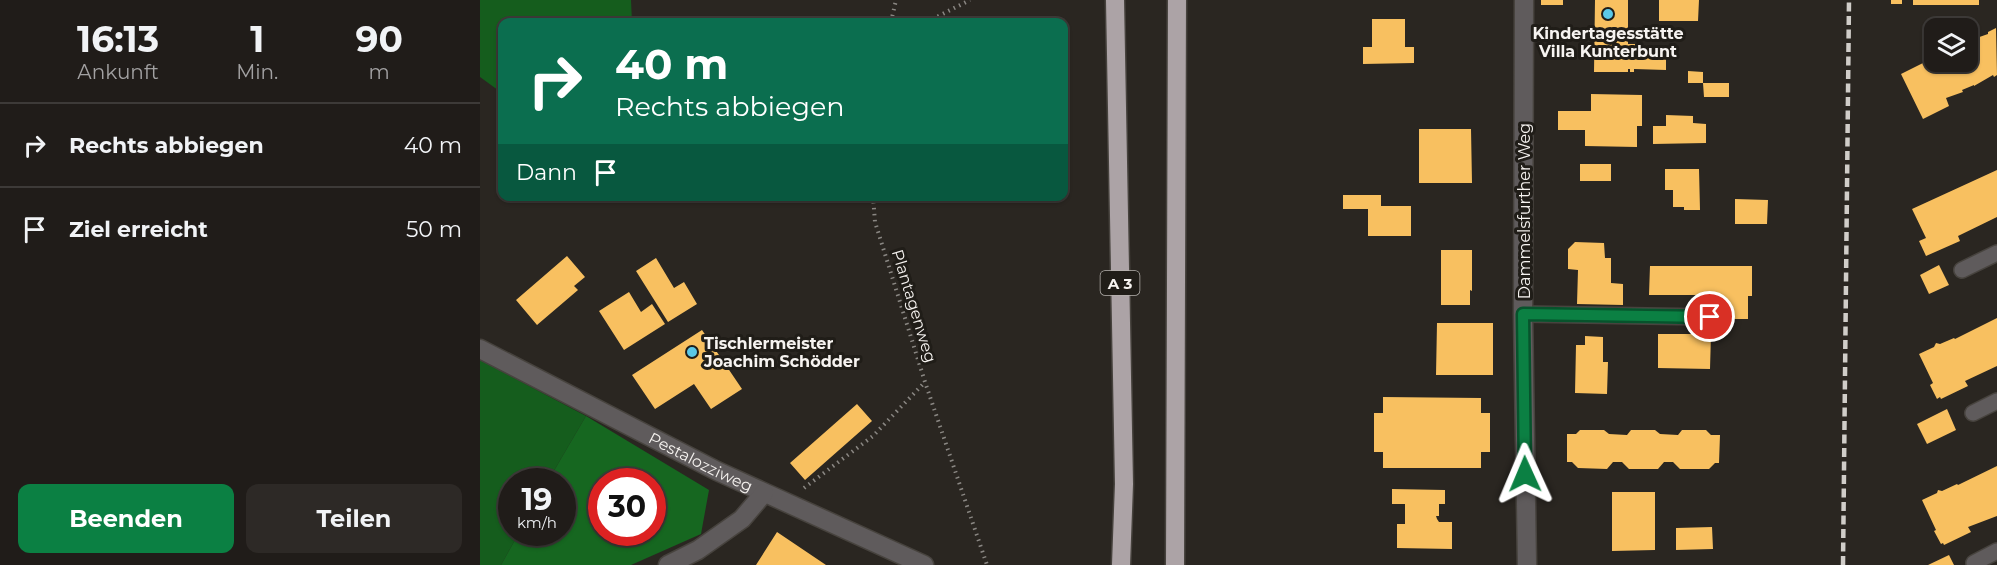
<!DOCTYPE html>
<html lang="de">
<meta charset="utf-8">
<style>
:root{--surface:#201c19;--page:#2d2926;--text:#f1f3f6;--muted:#a2a1a2;--line:#3d3a38;--accent:#0b8043}
body{margin:0;font-family:Montserrat,sans-serif;background:var(--page);color:var(--text);height:100vh;display:flex;flex-direction:column;font-size:22px;white-space:nowrap}
*{box-sizing:border-box;margin:0}
p{font-size:20px;color:var(--muted)}
.icon{flex:none;width:33px;height:33px;fill:none;stroke:currentColor;stroke-width:2;stroke-linecap:round;stroke-linejoin:round}
.map{position:relative;flex:1;overflow:hidden}
.drawer{display:flex;flex-direction:column;background:var(--surface);width:480px}
.drawer>*{flex:none}
.banner{position:absolute;left:18px;top:18px;width:570px;height:183px;border-radius:12px;box-shadow:0 2px 4px #0004,0 0 0 2px var(--line);background:#0b6e4f;color:#fff;overflow:hidden}
.tools{position:absolute;left:1444px;top:18px;display:grid;gap:12px}
.tools a{display:grid;place-items:center;width:54px;height:54px;border-radius:12px;background:var(--surface);box-shadow:0 2px 4px #0004,0 0 0 2px var(--line);font-size:30px}
.speed{position:absolute;left:18px;top:468px;display:flex;gap:12px;font-size:30px;font-weight:700;text-align:center}
.speed>*{display:grid;place-content:center;width:78px;height:78px;border-radius:50%;background:var(--surface);box-shadow:0 2px 4px #0004,0 0 0 2px var(--line);line-height:1}
.speed small{font-size:15px;font-weight:400}
.speed .limit{border:9px solid #d22;background:#fff;color:#111}
.pin{position:absolute;display:grid;place-items:center;width:51px;height:51px;color:#fff;margin:-26px;border:3px solid #fff;border-radius:50%;box-shadow:0 2px 6px #0007}
.me{position:absolute;width:66px;margin:-33px;rotate:359deg;stroke-linejoin:round;filter:drop-shadow(0 0 4px #0008)}
.turn{display:flex;align-items:center;gap:21px;height:126px;padding:0 18px;font-size:27px}
.turn .icon{width:78px;height:78px;stroke-width:2.5}
.turn b{display:block;font-size:42px;line-height:51px}
.then{display:flex;align-items:center;height:57px;padding:0 18px;background:#0003;gap:12px;font-size:22px}
.eta{display:flex;justify-content:space-evenly;align-items:center;height:102px;text-align:center}
.eta b{font-size:36px;font-weight:700;line-height:42px}
.button{display:flex;gap:12px;margin-top:auto;padding:12px 18px}
.button a{flex:1;height:69px;border-radius:12px;background:var(--accent);color:#fff;font-size:24px;font-weight:700;line-height:69px;text-align:center}
.button a+a{background:var(--page);color:var(--text)}
ul{padding:0;list-style:none}
li{display:flex;align-items:center;gap:18px;height:84px;padding:0 18px;border-top:2px solid var(--line)}
li div{flex:1}
li b{display:block;font-size:22px}
li em{font-style:normal}
main{display:flex;flex:1;min-height:0}
.map>svg:first-child{display:block}
</style>
<main>
<section class="drawer">
<div class="eta">
<div><b>16:13</b><p>Ankunft</p></div>
<div><b>1</b><p>Min.</p></div>
<div><b>90</b><p>m</p></div>
</div>
<ul>
<li><svg class="icon" aria-label="right" viewBox="0 0 24 24"><path d="M7 20v-9h11M14 6l5 5-5 5"/></svg><div><b>Rechts abbiegen</b></div><em>40 m</em></li>
<li><svg class="icon" aria-label="arrive" viewBox="0 0 24 24"><path d="M6 21V4h12l-3 4 3 4H6"/></svg><div><b>Ziel erreicht</b></div><em>50 m</em></li>
</ul>
<div class="button"><a>Beenden</a><a>Teilen</a></div>
</section>
<div class="map">
<svg width="1517" height="565" viewBox="0 0 1517 565">
<rect width="100%" height="100%" fill="#2a2621"/>
<!-- green -->
<path fill="#155d1d" d="M0,0H151L152,22H22V93L0,77Z
M0,360L106,416L68,481L32,482V532L39,533L21,565H0Z"/>
<!-- forest -->
<path fill="#166720" fill-rule="evenodd" d="M106,416L229,490L221,534L151,565H21L39,533L82,532V482L68,481ZM122,482H172V532H122Z"/>
<!-- building -->
<path fill="#f8c060" d="M1061,0H1083V5H1061Z
M1115,0H1148V44H1155V48H1186L1188,56H1186V70L1154,69V72H1150V69H1148V72H1114Z
M1179,0H1219L1218,21H1179Z
M1411,0H1422V4H1411Z
M1433,0H1499V5H1433Z
M892,19H925V47H934V63L883,64V47H892Z
M1516,28L1517,75L1514,77L1513,75L1494,86V85L1482,90L1483,92L1466,98L1469,106L1443,119L1421,74L1455,57V62H1488V41L1508,34V32Z
M1208,71L1223,72V83H1208Z
M1223,83H1249V97H1224Z
M1111,94L1162,95V126H1157V147L1105,146V130H1078V111H1111Z
M1186,115L1213,116V123L1226,124V143L1173,144V126H1186Z
M939,129H991L992,183H939Z
M1100,164H1131V181H1100Z
M1185,169H1219L1220,210H1204V207H1193V190H1185Z
M1517,170V217L1478,236L1480,241L1446,256L1439,241L1446,238L1432,209Z
M863,195H901V206H931V236H888V209H863Z
M1255,199L1288,200L1287,224H1255Z
M1095,242L1124,243L1125,258H1131V283L1143,284V305L1097,304L1098,270L1088,269V249Z
M961,250H992V291L990,290V305H961Z
M87,256L105,277L94,286L98,290L57,325L36,300Z
M176,258L194,288L204,282L217,304L188,322L156,271Z
M1459,265L1469,285L1449,294L1440,275Z
M1170,266H1272V296H1268V319H1241L1242,295H1169Z
M149,292L161,312L172,304L185,324L144,350L119,311Z
M1517,318V366L1485,381L1488,386L1461,399L1460,397L1457,399L1450,385L1453,383L1439,354L1454,347L1456,343L1460,344L1474,338L1475,339Z
M957,323H1013V375H956Z
M222,330L262,389L231,409L214,384L175,409L152,375Z
M1178,334H1231L1230,369L1178,368Z
M1105,336L1123,337V362H1128L1127,394L1095,393L1096,345H1105Z
M903,397L1001,398V413H1010V452H1001V468H903V452H894V413H903Z
M377,404L392,421L325,480L310,463Z
M1467,409L1476,430L1447,444L1437,424Z
M1100,430H1124L1129,434L1147,435L1151,430H1175L1180,434L1198,435L1202,430H1226L1231,435H1240L1239,463H1235L1229,469H1200L1193,462H1184L1178,469H1149L1142,462H1133L1127,469L1098,468L1092,462H1087V434H1096Z
M1517,466V516L1488,527L1491,532L1464,545L1463,543L1461,544L1454,531L1456,530L1442,500L1457,493L1458,490L1462,491L1477,484L1478,485Z
M912,489L965,490V504H959V516H956L957,519L959,522H972V549L917,548V524H925V504H912Z
M1132,492H1175V550L1132,551Z
M1232,527L1233,549L1196,550V528Z
M297,532L346,565H276Z
M1469,555L1474,565H1448Z"/>
<g fill="none" stroke-linecap="round" stroke-linejoin="round">
<!-- service casing -->
<g stroke="#47433e" stroke-width="18">
<path id="service" d="M1482,270L1517,253
M1043,314L1230,317
M1493,413L1517,401
M1494,563L1517,551"/>
</g>
<!-- minor casing -->
<g stroke="#47433e" stroke-width="21">
<g id="minor">
<path d="M1044,0L1043,314L1047,565"/>
<path id="s1" d="M0,349L237,471L444,565"/>
<path d="M188,565L218,550L262,519L284,493"/>
</g>
</g>
<!-- motorway casing -->
<g stroke="#47433e" stroke-width="21">
<path id="motorway" d="M635,0L644,484L641,565
M695,565L697,0"/>
</g>
<!-- path -->
<path stroke="#8a8783" stroke-width="4" stroke-dasharray="1.5 4.5" stroke-linecap="butt" d="M411,22L416,0
M447,22L490,0
M393,196L395,222L445,382L507,565
M324,488L393,436L445,382"/>
<!-- service -->
<use href="#service" stroke="#5f5b5c" stroke-width="15"/>
<!-- minor -->
<use href="#minor" stroke="#5f5b5c" stroke-width="18"/>
<!-- motorway -->
<use href="#motorway" stroke="#aca3a6" stroke-width="18"/>
<!-- rail -->
<path stroke="#d0cdc9" stroke-width="4.5" stroke-dasharray="9 4.5" stroke-linecap="butt" d="M1363,565L1369,0"/>
</g>
<g fill="none" stroke-linecap="round" stroke-linejoin="round">
<!-- route casing -->
<g stroke="#07532c" stroke-width="15">
<path id="route" d="M1045,474L1043,314L1230,317"/>
</g>
<!-- route -->
<use href="#route" stroke="#0b8043" stroke-width="10"/>
</g>
<!-- markers -->
<g fill="#5bc8e7" stroke="#201d18" stroke-width="2">
<circle cx="1128" cy="14" r="6"/>
<circle cx="212" cy="352" r="6"/>
</g>
<g text-anchor="middle" dominant-baseline="central" stroke-width="6" stroke-linejoin="round" paint-order="stroke">
<!-- shield labels -->
<rect fill="#201d18" stroke="#b6b3af" stroke-width="1.5" x="620.5" y="271" width="39" height="24" rx="4.5"/>
<g font-size="15" font-weight="bold" fill="#f6f3f0">
<text x="640" y="283">A 3</text>
</g>
<!-- poi labels -->
<g font-size="16" font-weight="bold" fill="#f6f3f0" stroke="#201d18">
<text x="1128" y="33">Kindertagesstätte<tspan x="1128" dy="18">Villa Kunterbunt</tspan></text>
<text x="224" y="343" text-anchor="start">Tischlermeister<tspan x="224" dy="18">Joachim Schödder</tspan></text>
</g>
<!-- street labels -->
<g font-size="16" fill="#f6f3f0" stroke="#201d18">
<text transform="translate(1044 211) rotate(-90)">Dammelsfurther Weg</text>
<text transform="translate(434 306) rotate(73)">Plantagenweg</text>
<text stroke="none"><textPath href="#s1" startOffset="248">Pestalozziweg</textPath></text>
</g>
</g>
</svg>
<div class="tools">
<a><svg class="icon" aria-label="layers" viewBox="0 0 24 24"><path d="M12 4l9 5-9 5-9-5zM3 14l9 5 9-5"/></svg></a>
</div>
<div class="speed"><div>19<small>km/h</small></div><div class="limit">30</div></div>
<div class="pin" style="left:1230px;top:317px;background:#d93025"><svg class="icon" aria-label="arrive" viewBox="0 0 24 24"><path d="M6 21V4h12l-3 4 3 4H6"/></svg></div>
<svg class="me" style="left:1045px;top:474px" viewBox="-20 -20 40 40"><path d="M0-17L14 15 0 8-14 15z" fill="#0b8043" stroke="#fff" stroke-width="4"/></svg>
<div class="banner">
<div class="turn"><svg class="icon" aria-label="right" viewBox="0 0 24 24"><path d="M7 20v-9h11M14 6l5 5-5 5"/></svg><div><b>40 m</b>Rechts abbiegen</div></div>
<div class="then">Dann<svg class="icon" aria-label="arrive" viewBox="0 0 24 24"><path d="M6 21V4h12l-3 4 3 4H6"/></svg></div>
</div>
</div>
</main>
